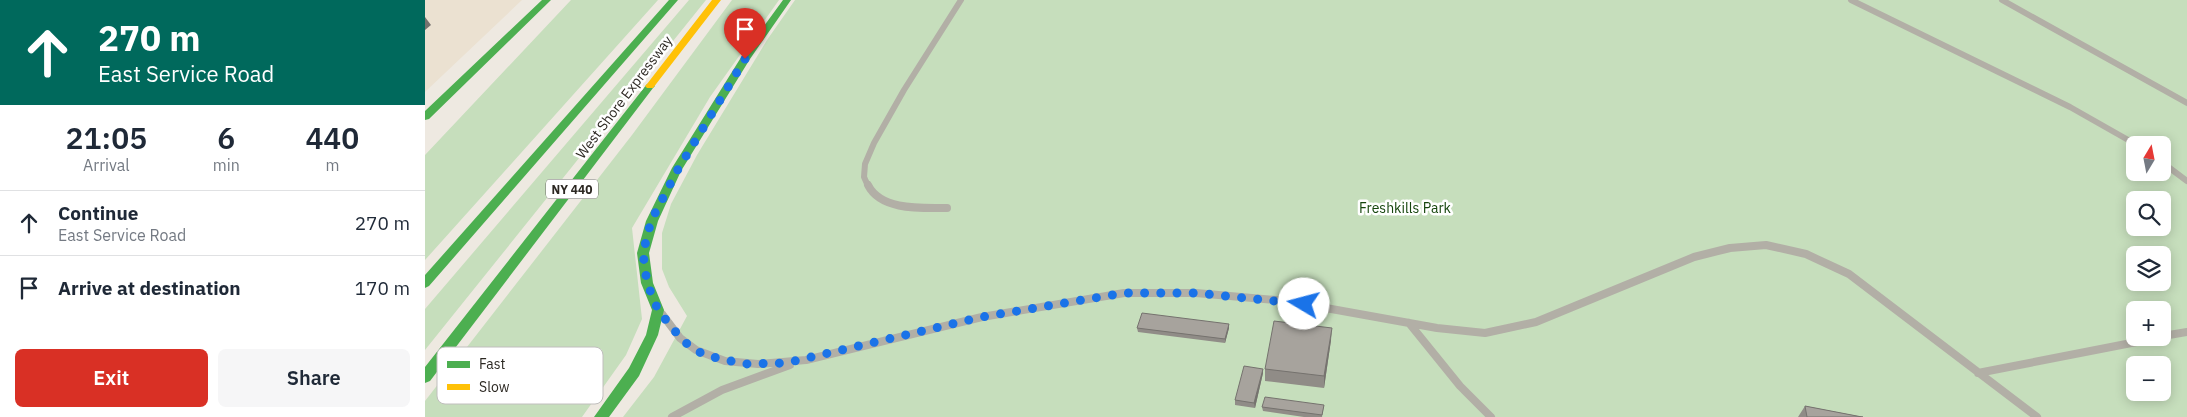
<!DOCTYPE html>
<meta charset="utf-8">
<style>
:root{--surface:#fff;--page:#f6f6f7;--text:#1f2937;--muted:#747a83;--line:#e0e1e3;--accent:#d93025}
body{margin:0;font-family:"IBM Plex Sans",sans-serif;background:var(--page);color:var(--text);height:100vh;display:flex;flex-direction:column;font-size:19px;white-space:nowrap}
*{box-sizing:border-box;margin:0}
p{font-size:16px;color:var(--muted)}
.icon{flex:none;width:28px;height:28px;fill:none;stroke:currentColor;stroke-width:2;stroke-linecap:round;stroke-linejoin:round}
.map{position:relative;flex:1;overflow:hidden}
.side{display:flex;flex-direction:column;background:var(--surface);width:425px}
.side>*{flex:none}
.top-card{background:#00695c;color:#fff;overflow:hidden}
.needle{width:32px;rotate:10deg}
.tools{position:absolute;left:1701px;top:136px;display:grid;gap:10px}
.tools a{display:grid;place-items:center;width:45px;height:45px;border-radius:8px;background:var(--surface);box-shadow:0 2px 12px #0003;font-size:25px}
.pin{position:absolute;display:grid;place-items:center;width:42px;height:42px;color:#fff;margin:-51px -21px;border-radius:50% 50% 50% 0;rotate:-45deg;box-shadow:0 0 5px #0007}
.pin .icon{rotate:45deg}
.me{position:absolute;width:55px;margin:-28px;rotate:278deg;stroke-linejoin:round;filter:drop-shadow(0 0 4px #0008)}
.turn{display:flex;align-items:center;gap:18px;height:105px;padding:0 15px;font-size:22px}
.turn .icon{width:65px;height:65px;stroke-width:2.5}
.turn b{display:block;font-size:35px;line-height:42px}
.eta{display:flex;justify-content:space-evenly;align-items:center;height:85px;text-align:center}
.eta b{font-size:30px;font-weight:600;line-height:35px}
.cta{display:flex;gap:10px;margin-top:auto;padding:10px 15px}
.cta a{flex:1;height:58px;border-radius:8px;background:var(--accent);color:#fff;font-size:20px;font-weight:600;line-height:58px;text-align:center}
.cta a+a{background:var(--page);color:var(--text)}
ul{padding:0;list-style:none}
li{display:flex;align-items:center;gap:15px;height:65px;padding:0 15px;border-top:1px solid var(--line)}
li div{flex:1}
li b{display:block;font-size:19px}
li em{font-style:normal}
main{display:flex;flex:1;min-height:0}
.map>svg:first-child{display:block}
</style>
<main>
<section class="side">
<div class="top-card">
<div class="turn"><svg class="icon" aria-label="ahead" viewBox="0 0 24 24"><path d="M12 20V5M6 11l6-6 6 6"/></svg><div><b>270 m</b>East Service Road</div></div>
</div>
<div class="eta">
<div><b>21:05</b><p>Arrival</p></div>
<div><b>6</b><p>min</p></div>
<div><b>440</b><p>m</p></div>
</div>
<ul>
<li><svg class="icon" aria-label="ahead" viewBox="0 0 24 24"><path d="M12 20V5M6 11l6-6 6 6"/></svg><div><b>Continue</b><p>East Service Road</p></div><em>270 m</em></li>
<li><svg class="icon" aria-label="arrive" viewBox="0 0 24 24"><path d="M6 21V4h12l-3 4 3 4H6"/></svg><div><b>Arrive at destination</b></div><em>170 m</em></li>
</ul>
<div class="cta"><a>Exit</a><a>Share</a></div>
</section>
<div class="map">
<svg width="1762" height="417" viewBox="0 0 1762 417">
<rect width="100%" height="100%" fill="#eee9e1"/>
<!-- built -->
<path fill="#ebe1d1" d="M0,0H97L0,92Z"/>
<!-- green -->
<path fill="#c6debc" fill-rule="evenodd" d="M146,0H233L0,260V155Z
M264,0H281L0,350V309Z
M307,0H354L285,97L207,228L217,319L201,355L157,417H0V401L207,135Z
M370,0H1762V417H198L229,377L262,316L244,287L237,269V233L246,204L272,155L342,40ZM1710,145H1738V172H1710ZM1710,200H1738V228H1710ZM1710,255H1738V282H1710ZM1710,310H1738V338H1710ZM1710,365H1738V392H1710Z"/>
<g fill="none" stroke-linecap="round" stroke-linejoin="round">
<!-- lane-far1 -->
<path stroke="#b2afa6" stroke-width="6" d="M1426,0L1645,107L1712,145
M1577,0L1762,103
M1738,163L1762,181
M443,186L439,177L440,164L449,143L479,90L536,0"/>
<!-- lane -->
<path stroke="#b2afa6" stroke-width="8" d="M443,185C456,211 497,208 522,208
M237,314L255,338L271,350L300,361L333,364L381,360L557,317L699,293H771L862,301L1012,328L1060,333L1111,322L1269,257L1305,248L1341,245L1381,254L1424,274L1612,417
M984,323L1035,386L1066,417
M1738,336L1762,332
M1553,373L1732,338
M247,417L297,390L365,365"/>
<!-- fast -->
<path fill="#4caf50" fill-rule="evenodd" d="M117,0H126L4,119L0,120V111Z
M244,0H253L4,286L0,288V275Z
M358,0H366L325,59L256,171L233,221L224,253L228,283L239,310L233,335L214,376L184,417H169L204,368L221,335L227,310L216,283L212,253L221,221L247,168L315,59Z
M225,83L228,84L230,86L228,88L5,381L0,383V367L222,84Z"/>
<!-- slow -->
<path fill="#ffc107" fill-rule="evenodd" d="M287,0H296L228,88H222L220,86L222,84Z"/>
</g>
<!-- wall -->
<path fill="#908c87" d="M804,324V328L800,343L713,332L712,328Z
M906,340L899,388L840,381V369Z
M838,369V373L830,408L810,405V400Z
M899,405L897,417H879L838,411L837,407Z
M1380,406L1438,417H1373Z"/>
<!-- shaded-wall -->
<path fill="#75726e" d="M0,17L6,25L0,30Z
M804,324V328L800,343V339Z
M907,328L906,340L899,388V376Z
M838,369V373L830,408L829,403Z"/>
<!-- building -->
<path fill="#a7a39d" stroke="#75726e" d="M717,313L804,324L800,339L712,328Z
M849,321L907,328L899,376L840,369Z
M819,366L838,369L829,403L810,400Z
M840,397L899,405L897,415L837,407Z
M1380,406L1437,417H1438H1382Z"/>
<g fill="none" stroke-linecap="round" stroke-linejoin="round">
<!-- route -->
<path stroke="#1a73e8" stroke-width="9" stroke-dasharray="0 16.2" d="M320,59L252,171L226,221L218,253L222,283L233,310L258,341L279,355L319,364L361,363L557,317L699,293H771L879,304"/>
</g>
<g text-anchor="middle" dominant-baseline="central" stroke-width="5" stroke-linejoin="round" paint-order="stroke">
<!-- shield labels -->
<rect fill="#fff" stroke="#6b6864" stroke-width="1" x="121" y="179.5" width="52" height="19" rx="4"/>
<g font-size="12" font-weight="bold" fill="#2c2822">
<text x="147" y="189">NY 440</text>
</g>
<!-- street labels -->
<g font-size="14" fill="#2c2822" stroke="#fff">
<text transform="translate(199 97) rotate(-53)">West Shore Expressway</text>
</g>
<!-- park labels -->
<g font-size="14" fill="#15450c" stroke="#fff">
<text x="980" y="208">Freshkills Park</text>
</g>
</g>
<!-- legend -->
<rect x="12" y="347" width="166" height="57" rx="8" fill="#fff" stroke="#c0bebd" stroke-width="1"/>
<rect x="22" y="361" width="23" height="7" fill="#4caf50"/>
<rect x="22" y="384" width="23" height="6" fill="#ffc107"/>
<g font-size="14" fill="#2c2822">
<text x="54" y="369">Fast</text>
<text x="54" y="392">Slow</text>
</g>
</svg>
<div class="tools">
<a><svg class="needle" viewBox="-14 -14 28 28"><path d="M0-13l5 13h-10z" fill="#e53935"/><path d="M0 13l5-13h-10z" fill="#747a83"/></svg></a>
<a><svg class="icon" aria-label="search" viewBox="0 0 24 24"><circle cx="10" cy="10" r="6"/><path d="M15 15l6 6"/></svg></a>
<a><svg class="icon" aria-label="layers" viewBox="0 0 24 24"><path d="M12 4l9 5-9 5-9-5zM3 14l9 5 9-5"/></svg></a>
<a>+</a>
<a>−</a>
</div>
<div class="pin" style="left:320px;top:59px;background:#d93025"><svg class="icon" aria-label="arrive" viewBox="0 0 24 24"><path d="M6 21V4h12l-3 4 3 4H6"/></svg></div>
<svg class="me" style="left:879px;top:304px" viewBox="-20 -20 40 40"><circle r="19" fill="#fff"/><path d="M0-13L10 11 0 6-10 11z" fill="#1a73e8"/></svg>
</div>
</main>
